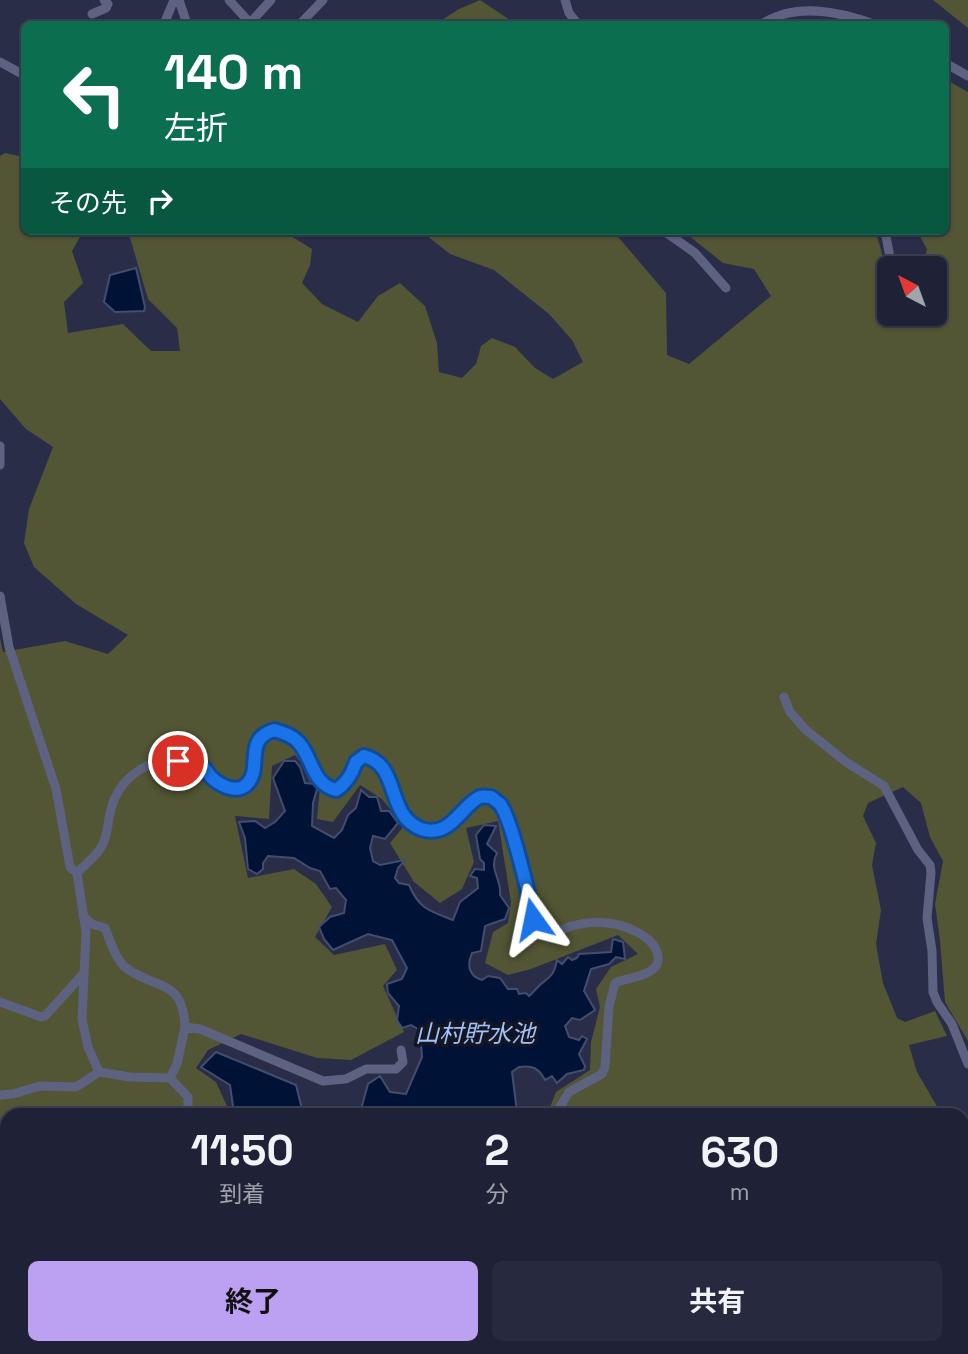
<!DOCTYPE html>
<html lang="ja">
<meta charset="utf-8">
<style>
:root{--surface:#1f2236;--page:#272a3e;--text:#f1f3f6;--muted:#a1a4ad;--line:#3c3f51;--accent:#bca0f2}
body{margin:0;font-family:"Space Grotesk","Noto Sans JP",sans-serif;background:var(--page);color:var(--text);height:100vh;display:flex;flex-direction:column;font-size:26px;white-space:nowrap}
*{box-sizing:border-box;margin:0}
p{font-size:23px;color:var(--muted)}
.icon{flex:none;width:38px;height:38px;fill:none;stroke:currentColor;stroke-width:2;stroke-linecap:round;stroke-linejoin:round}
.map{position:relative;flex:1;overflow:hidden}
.side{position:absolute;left:0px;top:1108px;width:970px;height:247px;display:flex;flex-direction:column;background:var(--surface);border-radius:21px 21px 0 0;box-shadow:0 2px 5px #0004,0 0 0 2px var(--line)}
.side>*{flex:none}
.guide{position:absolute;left:21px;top:21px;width:928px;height:214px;border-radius:10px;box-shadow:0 2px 5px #0004,0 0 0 2px var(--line);background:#0b6e4f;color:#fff;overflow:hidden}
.needle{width:46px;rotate:319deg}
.controls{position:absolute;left:877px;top:256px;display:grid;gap:14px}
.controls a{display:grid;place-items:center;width:70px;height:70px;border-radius:10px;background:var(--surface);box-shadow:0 2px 5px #0004,0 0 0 2px var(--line);font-size:35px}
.pin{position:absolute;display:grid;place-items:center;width:60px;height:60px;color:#fff;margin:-30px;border:4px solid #fff;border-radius:50%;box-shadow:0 2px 7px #0007}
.me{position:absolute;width:77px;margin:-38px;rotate:348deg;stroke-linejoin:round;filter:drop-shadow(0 0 5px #0008)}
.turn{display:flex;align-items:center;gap:24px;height:147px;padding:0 28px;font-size:32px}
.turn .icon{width:91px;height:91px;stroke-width:2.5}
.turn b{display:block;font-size:49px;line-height:60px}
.then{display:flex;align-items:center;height:66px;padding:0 28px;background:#0003;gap:14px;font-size:26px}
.eta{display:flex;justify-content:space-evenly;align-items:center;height:119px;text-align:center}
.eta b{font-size:42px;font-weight:700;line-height:49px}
.button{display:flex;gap:14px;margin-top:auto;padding:14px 28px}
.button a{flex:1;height:80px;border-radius:10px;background:var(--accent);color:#111;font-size:28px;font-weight:700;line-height:80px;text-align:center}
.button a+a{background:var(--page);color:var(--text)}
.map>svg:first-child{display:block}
</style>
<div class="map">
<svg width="968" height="1354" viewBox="0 0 968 1354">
<rect width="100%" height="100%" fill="#292d48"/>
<!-- green -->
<path fill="#525634" d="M480,0L516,24H436L459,9Z
M933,0H968V28Z
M945,79L968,92V1041L945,1002L940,941L935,904L943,861L930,837L921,803L903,787L868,803L863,816L876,843L872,865L881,910L876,944L883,983L897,1018L905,1022L935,1011L947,1036L909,1045L917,1072L942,1115H547L556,1092L590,1070L591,1042L600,1007L596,989L611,967L638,954L618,935L531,969L508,975L485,963L493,932L508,923L511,902L498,821L466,828L474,862L462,889L440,903L414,882L390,843L404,826L382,799L360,785L333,822L317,819L320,787L295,755L272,766L269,819L235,816L248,878L294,869L316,884L332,907L315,937L334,955L385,944L397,970L383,986L404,1032L351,1060L317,1058L241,1034L208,1050L196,1068L216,1082L231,1115H7V1348H240L243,1354H0V638L3,652L65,641L108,654L128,635L76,604L34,567L24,543L29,509L53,447L26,429L0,399V156L5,153L24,157V231H80L81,235L72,251L83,283L64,302L68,333L123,324L151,351H180L177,328L148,299L128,231H283L312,249L310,265L302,283L322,304L358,322L378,296L400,283L425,306L437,343L439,372L462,378L476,364L481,346L492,338L515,347L535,368L553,379L583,362L572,340L549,314L494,270L450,254L421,231H613L666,293L667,355L689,364L771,296L754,269L723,263L683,231H875C885,258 889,285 889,313L912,317L914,313H934V268H923L927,249L917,231H945Z
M962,1142L968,1148V1220L963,1221Z
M535,1348H805L810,1354H538Z"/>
<!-- water -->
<path fill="#011237" stroke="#414e6d" stroke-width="2" d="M136,268L145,307L144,311L115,312L104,302L110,275Z
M284,761H295L300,767L305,783L315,784L317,789L313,803L312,826L334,838L342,830L348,815L356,808L361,790L369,797H377L381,811H389L398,823L385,839L373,836L370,848L373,861L380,865L405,860L398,868L395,878L399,883L409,885C419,909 430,911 453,920L460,902L478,888L477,878L470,876L475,869L484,870V863L480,859L476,835L484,825L496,826L487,844L497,853C488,869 502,879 500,895L509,908L505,919L485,926L481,951L472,953C467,964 468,976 482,980L488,976L500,978L508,989H517L519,994L526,993L529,996C532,994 534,991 537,988C548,976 553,980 557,960L562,964L568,957L572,960L577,958L579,954L611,952L613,939L623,942L625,959L616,957L609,964L591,969L584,991L595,1010L580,1020L572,1018L565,1026L569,1037L579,1040L582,1036L587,1039L579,1054L585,1066L584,1070L567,1074L557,1083L552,1076L545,1080C539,1068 532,1065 519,1067L512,1072L517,1112L520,1115H354L360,1113L368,1084L380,1076L390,1092L406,1094L422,1057L420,1030L411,1025L402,1028L397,1020L399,1006L388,993L387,984L402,979L407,968L392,940L368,934L333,950L324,939L319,927L330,917L344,913L346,900L336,888L330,889L320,871L310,868L294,858L268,856L263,863V869L257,874L248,869L245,838L239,822L255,821L265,828L275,822L285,811L273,778Z
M216,1052L296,1085L302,1109L310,1115H237L233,1106L230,1085L201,1067Z
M248,1348H523V1352L530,1354H249Z"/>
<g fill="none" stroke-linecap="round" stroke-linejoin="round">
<!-- minor -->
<path stroke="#5d6281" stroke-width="9" d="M179,0L187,24
M229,0L251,24
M565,0L569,13L578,24
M92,14L106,8L108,4L104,0
M164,24L174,0
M249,24L271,0
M300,24L323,0
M762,24C795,2 838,11 874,24
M0,62L24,75
M945,63L968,76
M664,231L695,253L726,288
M885,231L892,268
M0,446V465
M0,596L9,647L56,789L70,867L77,873L86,932L82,1019L88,1047L99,1072
M784,697L790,712L806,730L846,762L884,786L918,850L930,865L931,873L927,918L932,951L933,992L937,1002L952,1024L968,1064
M77,873C86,863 100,854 104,841C108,831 108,820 111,809C118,782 140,763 168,761C180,760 195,760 204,768C217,780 224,793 244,787C259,768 247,738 274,730C318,743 302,780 336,790C347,783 352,774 356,762L364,756C401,765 385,815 421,829C450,839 460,805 480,797C481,797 490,797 491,797L501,806L506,820L530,902L533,919L540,930L551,935C579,919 611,918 639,933C647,938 654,943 657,952C659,957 659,963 655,967C647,977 626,978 615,983L609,1007L605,1067L602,1074L569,1092L555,1115
M83,916L92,924L105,928C110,941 116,960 126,968C156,990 183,978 185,1027
M0,1002L41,1017L46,1015L83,974
M170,1078L177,1064L185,1027L200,1029L323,1081L346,1079L366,1069H396L403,1062L401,1050
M0,1095L13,1094L40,1086L76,1087L99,1072L130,1077L170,1078L188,1097V1115
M962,1282L968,1284
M229,1348L231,1354
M546,1348L549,1354
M809,1348L814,1354"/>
</g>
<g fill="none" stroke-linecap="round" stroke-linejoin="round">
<!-- route casing -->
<g stroke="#114b97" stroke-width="18">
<path id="route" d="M178,761C187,761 197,762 204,768C209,773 206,772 211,777C219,785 236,794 246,785C264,769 242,740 274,730C283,733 292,735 299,743C313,759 312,784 336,790C347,783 352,774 356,762L364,756C401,765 385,815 421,829C451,839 461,805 480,797C484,796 487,797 491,797C494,799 497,802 500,804C511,818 530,898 533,919"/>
</g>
<!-- route -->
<use href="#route" stroke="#1a73e8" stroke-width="12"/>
</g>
<g text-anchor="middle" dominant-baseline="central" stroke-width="7" stroke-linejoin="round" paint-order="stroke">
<!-- water labels -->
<g font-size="24" font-style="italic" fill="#a1c2f9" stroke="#151623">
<text x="475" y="1033">山村貯水池</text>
</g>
</g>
</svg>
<div class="controls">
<a><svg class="needle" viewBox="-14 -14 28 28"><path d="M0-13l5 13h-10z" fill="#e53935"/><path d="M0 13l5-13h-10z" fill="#a1a4ad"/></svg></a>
</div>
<div class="pin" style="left:178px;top:761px;background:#d93025"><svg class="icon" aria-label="arrive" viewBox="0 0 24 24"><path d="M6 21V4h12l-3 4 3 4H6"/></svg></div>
<svg class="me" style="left:533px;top:919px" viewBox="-20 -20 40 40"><path d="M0-17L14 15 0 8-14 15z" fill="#1a73e8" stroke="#fff" stroke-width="4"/></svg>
<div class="guide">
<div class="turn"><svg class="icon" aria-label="left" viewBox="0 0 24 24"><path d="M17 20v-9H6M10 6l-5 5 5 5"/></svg><div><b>140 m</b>左折</div></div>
<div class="then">その先<svg class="icon" aria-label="right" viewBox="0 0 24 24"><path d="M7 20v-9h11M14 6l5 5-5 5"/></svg></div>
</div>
<section class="side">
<div class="eta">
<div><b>11:50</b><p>到着</p></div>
<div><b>2</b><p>分</p></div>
<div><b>630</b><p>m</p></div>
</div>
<div class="button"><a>終了</a><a>共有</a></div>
</section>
</div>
